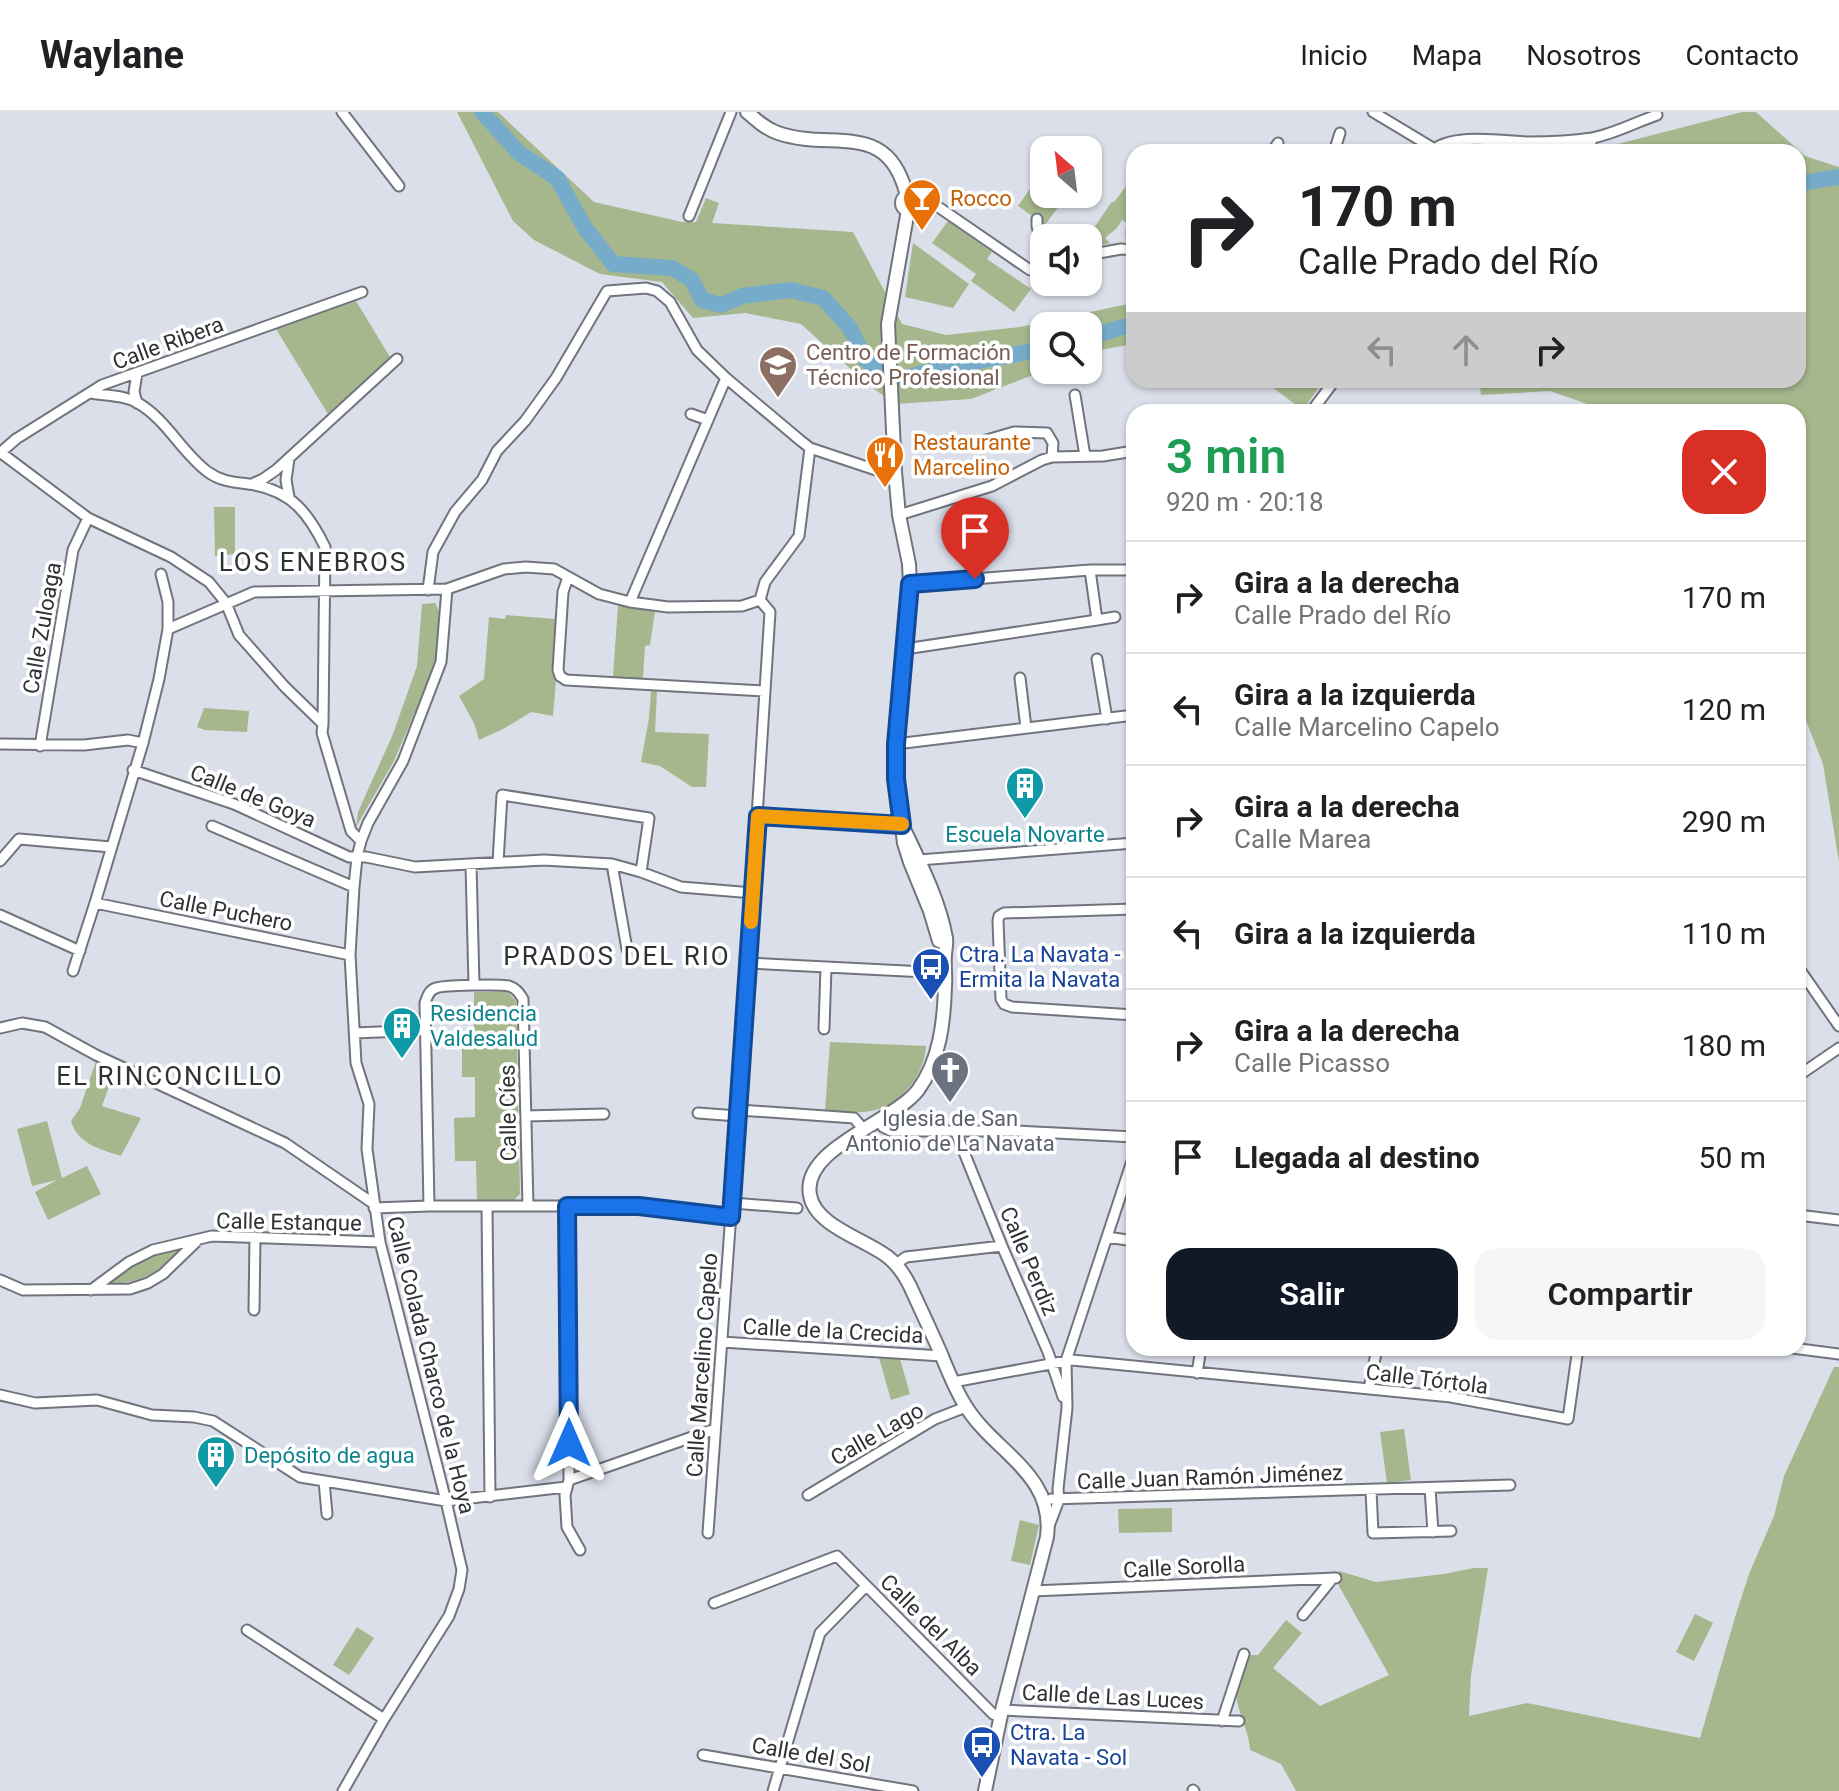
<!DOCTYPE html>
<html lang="es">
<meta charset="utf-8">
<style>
:root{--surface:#fff;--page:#f6f6f6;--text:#202124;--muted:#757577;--line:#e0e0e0;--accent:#111827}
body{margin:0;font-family:Roboto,sans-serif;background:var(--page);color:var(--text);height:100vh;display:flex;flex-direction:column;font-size:30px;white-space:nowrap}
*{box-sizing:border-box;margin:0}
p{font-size:26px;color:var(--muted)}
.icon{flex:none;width:44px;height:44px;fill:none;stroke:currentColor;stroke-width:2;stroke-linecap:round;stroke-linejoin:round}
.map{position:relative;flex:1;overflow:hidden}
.panel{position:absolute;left:1126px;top:292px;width:680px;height:952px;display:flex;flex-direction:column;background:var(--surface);border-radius:24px;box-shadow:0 2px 6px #0004}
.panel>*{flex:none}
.top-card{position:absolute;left:1126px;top:32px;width:680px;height:244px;border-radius:24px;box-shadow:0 2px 6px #0004;background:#fff;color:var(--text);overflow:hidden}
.needle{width:52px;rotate:332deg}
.fabs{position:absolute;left:1030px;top:24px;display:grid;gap:16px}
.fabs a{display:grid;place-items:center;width:72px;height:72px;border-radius:16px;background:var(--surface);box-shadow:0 2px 6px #0004;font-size:40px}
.pin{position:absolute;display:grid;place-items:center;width:68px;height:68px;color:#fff;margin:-82px -34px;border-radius:50% 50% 50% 0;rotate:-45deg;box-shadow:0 0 8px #0007}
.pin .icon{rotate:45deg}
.me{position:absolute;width:88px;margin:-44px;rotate:0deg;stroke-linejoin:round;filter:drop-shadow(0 0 6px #0008)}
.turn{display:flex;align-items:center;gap:28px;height:168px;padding:0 40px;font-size:36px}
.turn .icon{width:104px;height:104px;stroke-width:2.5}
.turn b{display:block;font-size:56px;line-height:68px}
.lanes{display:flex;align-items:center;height:76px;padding:0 40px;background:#0003;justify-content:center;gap:40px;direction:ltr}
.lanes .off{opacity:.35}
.round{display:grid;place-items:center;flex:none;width:84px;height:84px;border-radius:24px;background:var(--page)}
.head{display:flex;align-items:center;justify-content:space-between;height:136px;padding:0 40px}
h1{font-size:48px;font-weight:600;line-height:60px;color:#1e9e55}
.cta{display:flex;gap:16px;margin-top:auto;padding:16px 40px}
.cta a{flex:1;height:92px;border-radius:24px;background:var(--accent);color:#fff;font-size:32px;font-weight:600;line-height:92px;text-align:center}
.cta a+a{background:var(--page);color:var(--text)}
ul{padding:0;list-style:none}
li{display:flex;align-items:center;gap:24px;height:112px;padding:0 40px;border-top:2px solid var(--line)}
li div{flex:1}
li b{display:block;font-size:30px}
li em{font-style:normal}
header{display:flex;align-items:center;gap:48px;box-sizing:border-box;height:112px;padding:0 40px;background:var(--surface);border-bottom:2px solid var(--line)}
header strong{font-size:38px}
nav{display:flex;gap:44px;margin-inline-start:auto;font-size:28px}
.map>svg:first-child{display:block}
</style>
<header>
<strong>Waylane</strong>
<nav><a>Inicio</a><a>Mapa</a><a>Nosotros</a><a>Contacto</a></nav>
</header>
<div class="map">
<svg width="1839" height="1679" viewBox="0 0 1839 1679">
<rect width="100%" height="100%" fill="#dbdfea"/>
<!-- green -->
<path fill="#a6b78d" d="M457,0H498L594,90L682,110H696L706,86L719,91L712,111L853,120L902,212L946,223L1020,215L1123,193H1134V232L1099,238L1088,242V214H1044V258H1046L971,287L895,292L866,271L801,212L745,201L693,206L662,170L600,162L534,128L513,109Z
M1742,0H1756L1805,44L1839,55V750L1823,652L1798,588V300H1599V296L1550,279L1481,283L1479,268H1798V40H1604L1614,33Z
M1044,57V82H1068L1045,113L1018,94Z
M1134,63V131H1126L1125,119L1129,112L1122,108L1117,116L1105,126L1110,131L1088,137L1087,126L1111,91L1115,89Z
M948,109L992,140L987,147L1031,177L1014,200L971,169L976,162L932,131Z
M913,131L969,172L953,196L905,185Z
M356,189L390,245L328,302L276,217L351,190Z
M1262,268H1324L1303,298Z
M214,395H235V442L215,444Z
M435,491L440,501L438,546L394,649L356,715L358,700L393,622L417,554L422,492Z
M618,493L655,500L650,533L645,534L643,567L613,565Z
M506,503L556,507L552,560L556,569L553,604L531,600L505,616L479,628L474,611L459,584L484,567L489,505L505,507Z
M651,579H657L655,620L709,622L706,675H692L660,654L641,650L649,606Z
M204,596L249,599L247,620L205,618L197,615Z
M474,880H508L516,889L520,1082L514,1088H477L476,1049H455L454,1006L475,1005V965H462V923H474Z
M830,930L926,934C925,963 899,995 871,999C856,1002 840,999 825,998Z
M96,949L115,958L102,994L141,1006L121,1044C102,1038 77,1032 71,1009L80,996Z
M47,1009L62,1066L87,1054L101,1082L48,1108L35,1080L57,1068L32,1074L17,1017Z
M177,1137L179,1140C157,1161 142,1169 112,1173L109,1170C127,1152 152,1142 177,1137Z
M879,1246L900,1247L910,1282L891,1288Z
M1834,1255H1839V1679H1296L1281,1652L1250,1638C1249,1618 1237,1600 1236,1581C1235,1569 1243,1554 1247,1543H1258L1286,1508L1302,1521L1273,1556L1320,1594L1389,1563L1339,1474V1459L1376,1470L1444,1462L1474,1456H1488L1471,1563L1469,1604L1527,1591L1700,1626L1736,1502L1749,1462L1774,1404L1784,1364Z
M1404,1317L1411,1368L1387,1371L1380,1320Z
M1172,1396V1420L1119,1421L1118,1397Z
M1020,1408L1039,1413L1030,1453L1011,1449Z
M1695,1502L1713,1511L1694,1549L1676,1540Z
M357,1515L374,1526L349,1563L333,1553Z"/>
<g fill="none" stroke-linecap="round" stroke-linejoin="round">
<!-- river -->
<path stroke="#76acc9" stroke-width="16" d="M482,0L519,41L557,66L585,116L613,152L672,156L692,168L702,188L721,193L742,184L791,178L823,186L850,216L866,248L882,262L905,266L946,255L1044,237
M1798,72L1836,65L1839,66
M1088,226L1122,215H1134"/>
<!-- street casing -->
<g stroke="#70747d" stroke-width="13">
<path id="street" d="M342,0L399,74
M1373,0L1433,36
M1272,40L1278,31
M1334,40L1340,21
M1431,40C1450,20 1503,29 1529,30C1549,30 1572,29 1592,26C1614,22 1636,10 1657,3
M1586,40L1593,26
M916,90L923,89L934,92L1030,158H1044
M689,104L731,0
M1037,107V114L1044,141
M1088,143L1121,137L1134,138
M91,281C107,284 124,283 138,291C167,308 182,341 208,360C223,371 238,370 255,373C292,380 309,402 325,435L323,612
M1075,283L1085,344
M137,291L134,280L137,261
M1311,300L1335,268
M691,302L708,308
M983,329L1014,320L1047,321L1053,331L1052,345
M0,340L88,406L171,445L209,470L226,491L239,523L285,575L323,612L322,621L351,719L361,729
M0,341L16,327L102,273L362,180
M289,347L286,368L289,385
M252,372L263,367L276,358L397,247
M899,403L992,374L1042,348L1052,345L1103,344L1134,339
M161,462L168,490V517
M568,465L563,480L558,558L560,564L566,568L765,579
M910,472L1090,458H1134
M447,477L504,457L526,455L554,457L599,482L630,490L668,495L742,494L760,488
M428,478L433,440L455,400L482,368L497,339L525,309L556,266L607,179L646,176L657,179L670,190L697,238L726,266L801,329L810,336L876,358L895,360
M630,490L726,266
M1097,508L1115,505
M905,537L1097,508L1090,458
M1097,547L1107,607
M1020,566L1026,616
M0,632L84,633L128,628L143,631
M896,632L1134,603
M40,634L73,438L88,406
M133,658L234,692L349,745H366L415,755L544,748L612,752L641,760L681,775L753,781
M758,704L902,713
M212,714L354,775
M919,748L1134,731
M0,749L19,727L111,735
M498,750L502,683L649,706L641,760
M471,752L474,873
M612,752L627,837
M95,791L350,843
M1134,797L1004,801L999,804L998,809L1001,887L1004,892L1012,895L1134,903
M0,803L80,839
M748,851L945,861
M1798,855L1839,914
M73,859L95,791L143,631L159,567L168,517L254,480L447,477L441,550L403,649L368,711L361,729L357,745L354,775L350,843L356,951L369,992L367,1037L380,1130L446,1389L462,1458L459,1477L449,1504L384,1607L343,1679
M0,916L22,911L45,915L96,943L285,1031L374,1092
M824,917L826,855
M355,921L425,918
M1798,964L1839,936
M739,998L854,1006L864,1018
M698,1001L738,1004
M526,1004L604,1002
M879,1008L883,1015L891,1019H1014L1134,1025
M955,1018L1002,1134L1048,1240L1063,1285
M732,1091L797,1096
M429,1094L425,891C427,885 429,878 436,876C443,873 500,872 509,874C516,876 519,881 523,887L528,1094
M487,1094L490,1385
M567,1094L569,1368L565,1383L567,1415L580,1438
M374,1096L429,1094H639L731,1105
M1798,1103L1839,1108
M1107,1125L1134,1129
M896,1152L906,1145L1002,1134
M0,1168L23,1178L130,1177L148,1171L163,1162L196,1130
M91,1178L129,1150L153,1138L212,1124L380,1130
M254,1198L255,1125
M722,1230L942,1244
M1792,1236L1839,1242
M1197,1261L1201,1236
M953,1270L1072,1248L1451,1285L1568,1307L1578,1236
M1369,1277L1377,1236
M0,1283L35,1291L97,1288L152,1303L194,1305L213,1309L300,1365L446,1389L566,1375
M569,1368L715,1317
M324,1369L327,1402
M1430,1376L1433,1420
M1371,1378L1373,1421L1451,1419
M808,1383L935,1307L966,1295
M1051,1387L1510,1373
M1049,1414L1059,1388L1058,1377L1067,1296L1066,1249L1134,1043
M708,1421L738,1004L770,500L760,488L765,470L799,424L810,336
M1033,1479L1336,1466
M714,1491L837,1444L993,1602L1000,1605
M1303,1503L1333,1466
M247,1518L384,1607
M1002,1598L1239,1609
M1222,1609L1244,1542
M703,1643L913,1679
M1193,1678L1194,1679
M773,1679L820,1521L866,1474"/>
</g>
<!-- secondary casing -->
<g stroke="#70747d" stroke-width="16">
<path id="secondary" d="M747,0C756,8 766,17 778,21C833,40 888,6 907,84
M902 91a7 7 0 1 1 14 0a7 7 0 1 1-14 0Z
M908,98L888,212L895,360L899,403L909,452L910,472L896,632V667L904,731L910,750L930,799L939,829
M902,713C919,749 939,787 946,826C947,832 945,837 945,844C944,854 946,864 945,874C944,910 940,948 918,978C894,1010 801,1036 810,1083C815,1114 865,1127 888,1145C898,1153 904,1162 910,1174C920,1196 931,1219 941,1242C948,1259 955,1277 965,1293C993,1340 1055,1361 1047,1425L1002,1598L985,1679"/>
</g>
<!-- street -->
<use href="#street" stroke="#fff" stroke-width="9"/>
<!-- secondary -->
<use href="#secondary" stroke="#fff" stroke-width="12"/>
</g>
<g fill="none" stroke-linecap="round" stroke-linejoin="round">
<!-- route casing -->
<g stroke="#114b97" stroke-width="20">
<path id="route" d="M569,1331L567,1094H639L731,1105L758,704L902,713L896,667V632L910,472L975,467"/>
</g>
<!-- route -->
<use href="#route" stroke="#1a73e8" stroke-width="14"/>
<!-- slow -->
<path stroke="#f59e0b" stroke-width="14" d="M751,810L758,704L902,712"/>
</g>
<!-- icons -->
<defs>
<g id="bar-pin" transform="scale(2)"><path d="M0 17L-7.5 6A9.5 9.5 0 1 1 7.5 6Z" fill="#e8710a" stroke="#fff"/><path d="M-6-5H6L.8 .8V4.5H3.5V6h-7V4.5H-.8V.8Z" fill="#fff"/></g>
<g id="school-pin" transform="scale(2)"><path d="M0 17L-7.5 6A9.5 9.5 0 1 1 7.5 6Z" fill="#8d6e63" stroke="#fff"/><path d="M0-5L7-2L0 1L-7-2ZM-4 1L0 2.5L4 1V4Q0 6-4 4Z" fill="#fff"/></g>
<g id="restaurant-pin" transform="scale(2)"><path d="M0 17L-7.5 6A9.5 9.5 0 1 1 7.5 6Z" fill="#e8710a" stroke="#fff"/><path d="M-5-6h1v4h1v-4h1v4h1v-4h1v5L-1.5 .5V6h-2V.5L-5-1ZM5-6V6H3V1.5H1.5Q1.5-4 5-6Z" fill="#fff"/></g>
<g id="building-pin" transform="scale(2)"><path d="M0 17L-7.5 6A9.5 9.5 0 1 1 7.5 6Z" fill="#0f9aa8" stroke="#fff"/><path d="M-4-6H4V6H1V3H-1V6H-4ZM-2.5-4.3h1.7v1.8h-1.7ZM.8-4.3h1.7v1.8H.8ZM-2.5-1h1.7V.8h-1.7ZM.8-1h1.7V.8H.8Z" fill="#fff"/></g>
<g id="bus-pin" transform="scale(2)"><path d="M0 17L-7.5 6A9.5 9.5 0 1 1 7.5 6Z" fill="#1a4fb4" stroke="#fff"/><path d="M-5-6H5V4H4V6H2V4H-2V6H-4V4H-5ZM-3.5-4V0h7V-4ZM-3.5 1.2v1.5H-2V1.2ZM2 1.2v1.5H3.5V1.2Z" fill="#fff"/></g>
<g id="church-pin" transform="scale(2)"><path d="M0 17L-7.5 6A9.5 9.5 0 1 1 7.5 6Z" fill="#6b7280" stroke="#fff"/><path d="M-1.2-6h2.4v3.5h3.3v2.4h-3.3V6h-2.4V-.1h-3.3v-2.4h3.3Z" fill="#fff"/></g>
</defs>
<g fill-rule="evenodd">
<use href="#bar-pin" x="922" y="86"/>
<use href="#school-pin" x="778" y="253"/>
<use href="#restaurant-pin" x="885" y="343"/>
<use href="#building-pin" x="1025" y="674"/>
<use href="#bus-pin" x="931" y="855"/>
<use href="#building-pin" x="402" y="914"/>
<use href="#church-pin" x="950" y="958"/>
<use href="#building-pin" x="216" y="1343"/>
<use href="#bus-pin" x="982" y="1633"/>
</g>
<g text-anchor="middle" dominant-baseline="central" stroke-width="7" stroke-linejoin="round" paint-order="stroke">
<!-- food labels -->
<g font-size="22" fill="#c56008" stroke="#fff" text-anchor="start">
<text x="950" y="86">Rocco</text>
<text x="913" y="330">Restaurante<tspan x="913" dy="25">Marcelino</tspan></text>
</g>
<!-- street labels -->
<g font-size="22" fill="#2f3135" stroke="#fff">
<text transform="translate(168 231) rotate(-20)">Calle Ribera</text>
<text transform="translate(42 516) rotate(-80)">Calle Zuloaga</text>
<text transform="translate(253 684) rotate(22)">Calle de Goya</text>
<text transform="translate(226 799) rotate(11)">Calle Puchero</text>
<text transform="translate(508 1001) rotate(-91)">Calle Cíes</text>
<text transform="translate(289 1110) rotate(1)">Calle Estanque</text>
<text transform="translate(1029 1149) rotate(67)">Calle Perdiz</text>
<text transform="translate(833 1219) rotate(3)">Calle de la Crecida</text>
<text transform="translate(431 1253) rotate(76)">Calle Colada Charco de la Hoya</text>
<text transform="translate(702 1253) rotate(-86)">Calle Marcelino Capelo</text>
<text transform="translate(1427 1267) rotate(7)">Calle Tórtola</text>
<text transform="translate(877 1322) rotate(-30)">Calle Lago</text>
<text transform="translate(1210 1365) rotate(-2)">Calle Juan Ramón Jiménez</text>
<text transform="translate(1184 1455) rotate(-3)">Calle Sorolla</text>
<text transform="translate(931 1513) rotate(45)">Calle del Alba</text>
<text transform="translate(1113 1585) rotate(3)">Calle de Las Luces</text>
<text transform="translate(811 1643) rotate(10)">Calle del Sol</text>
</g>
<!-- education labels -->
<g font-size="22" fill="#785e54" stroke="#fff" text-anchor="start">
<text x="806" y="240">Centro de Formación<tspan x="806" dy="25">Técnico Profesional</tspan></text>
</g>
<!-- culture labels -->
<g font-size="22" fill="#0d838f" stroke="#fff" text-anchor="start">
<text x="1025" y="722" text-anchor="middle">Escuela Novarte</text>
<text x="430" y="901">Residencia<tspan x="430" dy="25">Valdesalud</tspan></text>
<text x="244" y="1343">Depósito de agua</text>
</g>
<!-- transit labels -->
<g font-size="22" fill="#164399" stroke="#fff" text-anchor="start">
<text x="959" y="842">Ctra. La Navata -<tspan x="959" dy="25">Ermita la Navata</tspan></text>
<text x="1010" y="1620">Ctra. La<tspan x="1010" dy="25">Navata - Sol</tspan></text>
</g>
<!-- worship labels -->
<g font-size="22" fill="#5b616d" stroke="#fff">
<text x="950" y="1006">Iglesia de San<tspan x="950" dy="25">Antonio de La Navata</tspan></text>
</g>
<!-- quarter labels -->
<g font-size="26" letter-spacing="2" fill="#2f3135" stroke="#fff">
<text x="313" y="450">LOS ENEBROS</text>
<text x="617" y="844">PRADOS DEL RIO</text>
<text x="170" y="964">EL RINCONCILLO</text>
</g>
</g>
</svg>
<div class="fabs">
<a><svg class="needle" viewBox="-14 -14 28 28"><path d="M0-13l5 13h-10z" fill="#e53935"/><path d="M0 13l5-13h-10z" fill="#757577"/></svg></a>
<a><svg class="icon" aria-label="sound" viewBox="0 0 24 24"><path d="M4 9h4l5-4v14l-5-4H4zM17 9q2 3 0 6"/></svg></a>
<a><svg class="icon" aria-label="search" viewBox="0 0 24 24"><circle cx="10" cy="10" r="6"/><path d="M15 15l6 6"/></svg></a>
</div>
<div class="pin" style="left:975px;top:467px;background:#d93025"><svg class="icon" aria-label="arrive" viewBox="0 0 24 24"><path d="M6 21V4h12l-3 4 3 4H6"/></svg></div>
<svg class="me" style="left:569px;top:1331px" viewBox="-20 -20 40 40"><path d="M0-17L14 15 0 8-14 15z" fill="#1a73e8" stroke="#fff" stroke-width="4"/></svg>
<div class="top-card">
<div class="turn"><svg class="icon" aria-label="right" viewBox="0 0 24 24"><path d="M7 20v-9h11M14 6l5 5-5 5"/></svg><div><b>170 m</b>Calle Prado del Río</div></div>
<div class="lanes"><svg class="icon off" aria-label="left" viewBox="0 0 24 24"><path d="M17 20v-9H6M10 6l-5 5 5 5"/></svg><svg class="icon off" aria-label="ahead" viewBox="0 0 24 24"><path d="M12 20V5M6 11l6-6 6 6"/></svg><svg class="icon" aria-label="right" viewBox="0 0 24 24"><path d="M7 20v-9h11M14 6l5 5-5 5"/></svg></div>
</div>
<section class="panel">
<div class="head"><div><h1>3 min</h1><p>920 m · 20:18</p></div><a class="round" style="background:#d93025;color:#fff"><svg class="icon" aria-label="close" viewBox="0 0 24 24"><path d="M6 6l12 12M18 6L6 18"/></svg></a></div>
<ul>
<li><svg class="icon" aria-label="right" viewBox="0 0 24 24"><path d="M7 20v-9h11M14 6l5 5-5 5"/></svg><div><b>Gira a la derecha</b><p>Calle Prado del Río</p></div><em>170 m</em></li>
<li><svg class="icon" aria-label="left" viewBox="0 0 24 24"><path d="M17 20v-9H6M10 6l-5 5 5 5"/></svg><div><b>Gira a la izquierda</b><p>Calle Marcelino Capelo</p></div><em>120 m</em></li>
<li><svg class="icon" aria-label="right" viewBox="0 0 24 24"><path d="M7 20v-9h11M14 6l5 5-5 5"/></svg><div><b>Gira a la derecha</b><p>Calle Marea</p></div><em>290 m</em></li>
<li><svg class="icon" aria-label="left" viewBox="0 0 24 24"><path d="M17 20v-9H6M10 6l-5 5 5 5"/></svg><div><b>Gira a la izquierda</b></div><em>110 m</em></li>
<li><svg class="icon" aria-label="right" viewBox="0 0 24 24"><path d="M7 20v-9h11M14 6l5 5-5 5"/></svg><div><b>Gira a la derecha</b><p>Calle Picasso</p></div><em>180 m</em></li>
<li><svg class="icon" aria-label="arrive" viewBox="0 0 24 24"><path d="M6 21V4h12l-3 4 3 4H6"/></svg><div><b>Llegada al destino</b></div><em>50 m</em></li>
</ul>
<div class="cta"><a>Salir</a><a>Compartir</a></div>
</section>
</div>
